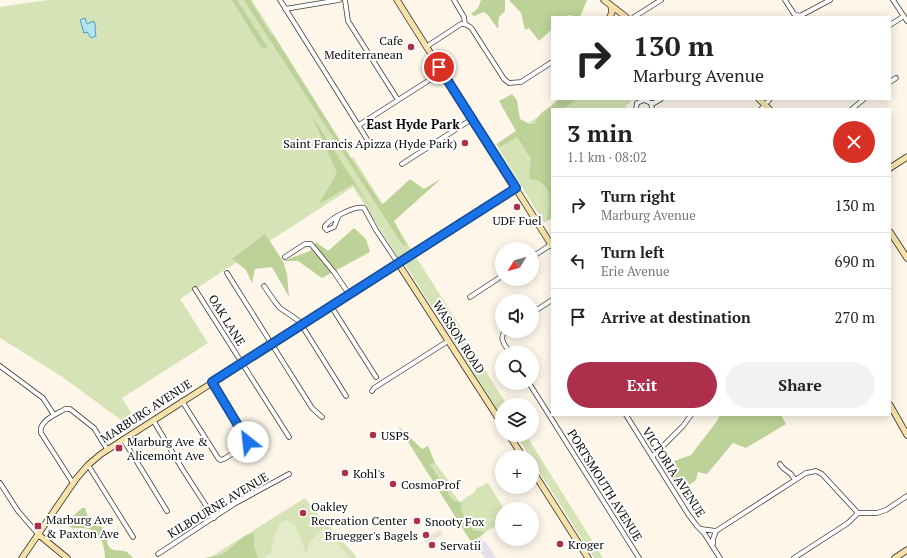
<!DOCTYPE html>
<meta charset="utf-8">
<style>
:root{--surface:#fff;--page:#f2f2f2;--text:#222;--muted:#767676;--line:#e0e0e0;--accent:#ac304b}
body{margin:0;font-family:"PT Serif",serif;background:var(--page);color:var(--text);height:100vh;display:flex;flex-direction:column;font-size:15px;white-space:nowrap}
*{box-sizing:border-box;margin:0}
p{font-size:13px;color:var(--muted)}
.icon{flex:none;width:22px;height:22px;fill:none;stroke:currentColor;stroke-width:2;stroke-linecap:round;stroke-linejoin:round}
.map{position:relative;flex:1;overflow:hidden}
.details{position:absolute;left:551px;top:108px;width:340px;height:308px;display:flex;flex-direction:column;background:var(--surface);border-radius:0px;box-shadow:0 2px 10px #0003}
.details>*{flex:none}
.hud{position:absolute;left:551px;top:16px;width:340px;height:84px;border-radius:0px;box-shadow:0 2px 10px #0003;background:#fff;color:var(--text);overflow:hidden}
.needle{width:26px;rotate:233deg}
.tools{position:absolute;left:495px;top:242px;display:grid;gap:8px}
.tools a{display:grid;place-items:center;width:44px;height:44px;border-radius:50%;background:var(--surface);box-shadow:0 2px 10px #0003;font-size:20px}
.pin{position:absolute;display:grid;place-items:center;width:34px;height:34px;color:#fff;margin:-17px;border:2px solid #fff;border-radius:50%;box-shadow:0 1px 4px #0007}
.me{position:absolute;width:44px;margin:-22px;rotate:331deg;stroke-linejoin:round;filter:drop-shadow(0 0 3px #0008)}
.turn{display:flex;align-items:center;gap:14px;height:84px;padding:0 16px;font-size:18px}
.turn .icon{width:52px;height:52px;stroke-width:2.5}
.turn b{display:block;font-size:28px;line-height:34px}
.round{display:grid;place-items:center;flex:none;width:42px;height:42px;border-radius:21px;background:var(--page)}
.headline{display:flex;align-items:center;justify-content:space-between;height:68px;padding:0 16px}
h1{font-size:24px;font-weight:700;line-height:30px}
.action{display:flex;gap:8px;margin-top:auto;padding:8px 16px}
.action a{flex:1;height:46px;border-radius:24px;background:var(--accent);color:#fff;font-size:16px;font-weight:700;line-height:46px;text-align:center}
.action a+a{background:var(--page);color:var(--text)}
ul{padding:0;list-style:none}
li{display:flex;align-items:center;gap:12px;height:56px;padding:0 16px;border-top:1px solid var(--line)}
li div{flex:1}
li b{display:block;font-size:15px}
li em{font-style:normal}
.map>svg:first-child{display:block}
</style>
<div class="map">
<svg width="907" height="558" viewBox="0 0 907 558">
<rect width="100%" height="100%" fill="#fdf6e9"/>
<!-- industrial -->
<path fill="#e6dfe9" d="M481,537L484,542L485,541L496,558H485L479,550L482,548L480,545L477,546L474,541Z"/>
<!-- green -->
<path fill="#d5e3b7" d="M48,0H252L351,158L353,157L461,328L459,329L507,405H502V418L406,266V264L403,265L353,187L180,299L208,343L122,398L138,424L132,428L61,376L0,338V7Z
M566,99L574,100L576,99H630L631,100L629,104L626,105V109H552V218L544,223L496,144Z
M513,435H526L603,558H594L532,460V457H530L517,436L514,437Z
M429,463H435L455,489L452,492L460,502L476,491L475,489L489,482L488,483L504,509H502V522L486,532L473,530Z
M305,498L318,515L355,555L356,558H209Z"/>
<!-- forest -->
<path fill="#bcd298" d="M232,0H237L268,48L261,47Z
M244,0H250L271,34L274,36L352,160L380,202L383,204L410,179L424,189L442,178L394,221L407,246L402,244Z
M481,0H505V11L499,17L498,29L488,15L484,12L474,16L471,14L478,8Z
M509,0H587L580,17L568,15L566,17H552V29L539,41L529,28L525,30L521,13Z
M512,94L517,100L520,119L530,124H535C539,110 550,110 558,99H576L564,109H552V219L547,220C550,203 554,181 530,179L529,173L531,159L517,137L500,147L497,144L516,131L499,101Z
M312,116L373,211L353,184L319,204L337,173Z
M354,228L366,239L370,252L322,278L298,261H283L287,274L289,297L272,267L255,269L252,283L246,270L232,259L265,234L283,261L310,251L316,242L328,251Z
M720,415H781L786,424L746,448L733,443L707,474L698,472L696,480L680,492L668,472L671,462L691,455L717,421Z
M398,426L422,449L428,446L435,463L430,464L453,500L462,503L460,509L473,530L486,532L474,541L475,548Z
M82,508H85L88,517L92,522L104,528C107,534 105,548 114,550C119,551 123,550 127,552L133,558H105C105,547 101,532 89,529C82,527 76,529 69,527L73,516Z
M254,533V546L258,558H204C210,556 217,557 223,554C234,548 240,535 254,533Z"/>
<!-- pitch -->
<path fill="#e5ebc8" d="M285,520L294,524L305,549L303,550L307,553C309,540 314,537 324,528L350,558H266L265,556L272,553L271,552C273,541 275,526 285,520Z"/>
<!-- plaza -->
<path fill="#ebe4da" d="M440,529L443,534L427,545L424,539Z"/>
<!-- water -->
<path fill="#b3e3ef" stroke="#41a2bf" d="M85,18L87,24L94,21L96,28L95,29L96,36L91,38L87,32L84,33L80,20Z"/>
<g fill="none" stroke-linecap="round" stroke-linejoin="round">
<!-- street casing -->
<g stroke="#3d3d3d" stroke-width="5.5">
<path id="street" d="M280,0L370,144
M345,0L348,21L398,100
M454,0L464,17L465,24
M785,0L794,14L800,16L830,0
M893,0L907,21
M285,9L339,0
M634,17L661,0
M890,25L904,16
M426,47L461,24C466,24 469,25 472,29L504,79L509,83L521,82L552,62
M890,82L896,78
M651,103H654L661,99
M636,109L637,103L644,100L651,103L652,109
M761,109L770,99
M852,109L864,99
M359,125L442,72
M402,164L472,119
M338,217L334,227L327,230L325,228V226C331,218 355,205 364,208L376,230L398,263
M285,257L305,244H311L334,272L349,294
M532,257L552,244
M227,273L312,408L322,417
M264,286L275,302L280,308L299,321L346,396
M195,289L289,437
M470,297L502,276
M331,306L376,377
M532,313L552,300
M505,331C498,339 506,346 510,353
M0,366L43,398L54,415
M529,383L639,558
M372,391L374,388L448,341
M182,401L218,458L220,460L224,459L246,445L248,440L212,382
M626,415L688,514L697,526L704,533L720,558
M153,420L183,470L214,518
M123,439L167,511
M652,457L683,426L691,415
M780,464L783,468L791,474L795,480
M88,465L133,537
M0,483L18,511L38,534
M73,483L41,433C38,421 57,414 65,409H70L94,428L107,449
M701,529L716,531L806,473L816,471L822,474L858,513
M713,544V539L716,531
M158,554L234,504L289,474
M794,558L848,523L858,513H877L886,510L907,496"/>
</g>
<!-- secondary casing -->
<g stroke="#2c2c2c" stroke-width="7">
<path id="secondary" d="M397,0L552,246
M604,0L626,17
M610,17L612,12L611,6
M759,99L769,109
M890,168L907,157
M890,232L907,258
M398,263L502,424
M890,405L907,435
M509,435L523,457
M532,470L588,558
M38,534L67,558
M22,558L76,479L88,465L101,454L516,188
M895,558L907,550"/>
</g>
<!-- street -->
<use href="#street" stroke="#fff" stroke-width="4"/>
<!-- secondary -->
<use href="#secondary" stroke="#f7e2aa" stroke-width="5.5"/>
</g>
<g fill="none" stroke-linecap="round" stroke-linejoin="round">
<!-- route casing -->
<g stroke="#114b97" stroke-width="10">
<path id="route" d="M248,442L212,382L516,188L439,67"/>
</g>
<!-- route -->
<use href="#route" stroke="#1a73e8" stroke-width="7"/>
</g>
<!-- markers -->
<g fill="#ac304b" stroke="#fff" stroke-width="1.5">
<circle cx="411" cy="47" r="4"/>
<circle cx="465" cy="143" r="4"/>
<circle cx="517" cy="207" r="4"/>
<circle cx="373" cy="435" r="4"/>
<rect x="115" y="444" width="8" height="8" rx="2"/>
<circle cx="345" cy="473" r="4"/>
<circle cx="393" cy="484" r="4"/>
<circle cx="303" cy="513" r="4"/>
<circle cx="417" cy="521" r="4"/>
<rect x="34" y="522" width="8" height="8" rx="2"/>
<circle cx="426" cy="535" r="4"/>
<circle cx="560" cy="544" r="4"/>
<circle cx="432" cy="545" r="4"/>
</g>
<g text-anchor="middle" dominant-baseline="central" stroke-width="4" stroke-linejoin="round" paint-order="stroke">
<!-- poi labels -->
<g font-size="12" fill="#0a0a0a" stroke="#fff" text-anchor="start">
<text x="403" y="40" text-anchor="end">Cafe<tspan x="403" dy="14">Mediterranean</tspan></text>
<text x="457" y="143" text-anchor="end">Saint Francis Apizza (Hyde Park)</text>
<text x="517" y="220" text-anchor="middle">UDF Fuel</text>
<text x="381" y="435">USPS</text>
<text x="127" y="441">Marburg Ave &amp;<tspan x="127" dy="14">Alicemont Ave</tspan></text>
<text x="353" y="473">Kohl's</text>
<text x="401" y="484">CosmoProf</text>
<text x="311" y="506">Oakley<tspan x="311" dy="14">Recreation Center</tspan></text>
<text x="46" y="519">Marburg Ave<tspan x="46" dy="14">&amp; Paxton Ave</tspan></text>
<text x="425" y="521">Snooty Fox</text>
<text x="418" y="535" text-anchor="end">Bruegger's Bagels</text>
<text x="568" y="544">Kroger</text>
<text x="440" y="545">Servatii</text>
</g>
<!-- street labels -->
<g font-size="12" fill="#0a0a0a" stroke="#fff">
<text transform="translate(227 320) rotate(58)">OAK LANE</text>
<text transform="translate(459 337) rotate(57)">WASSON ROAD</text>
<text transform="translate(146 411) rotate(-33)">MARBURG AVENUE</text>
<text transform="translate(674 472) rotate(57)">VICTORIA AVENUE</text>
<text transform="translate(605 485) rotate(58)">PORTSMOUTH AVENUE</text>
<text transform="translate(218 505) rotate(-31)">KILBOURNE AVENUE</text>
</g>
<!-- neighbourhood labels -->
<g font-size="13" font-weight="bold" fill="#0a0a0a" stroke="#fff">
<text x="413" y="124">East Hyde Park</text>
</g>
</g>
</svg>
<div class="tools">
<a><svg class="needle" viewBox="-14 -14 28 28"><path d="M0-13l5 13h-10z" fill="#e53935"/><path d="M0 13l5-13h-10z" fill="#767676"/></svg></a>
<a><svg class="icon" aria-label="sound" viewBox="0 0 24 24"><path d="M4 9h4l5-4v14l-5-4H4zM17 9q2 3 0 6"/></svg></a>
<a><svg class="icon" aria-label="search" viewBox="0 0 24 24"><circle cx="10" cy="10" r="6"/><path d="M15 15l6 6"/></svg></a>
<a><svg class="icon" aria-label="layers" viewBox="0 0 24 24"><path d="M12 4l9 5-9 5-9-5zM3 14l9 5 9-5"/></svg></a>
<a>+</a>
<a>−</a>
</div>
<div class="pin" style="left:439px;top:67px;background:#d93025"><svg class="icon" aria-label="arrive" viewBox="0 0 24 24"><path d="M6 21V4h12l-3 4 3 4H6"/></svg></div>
<svg class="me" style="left:248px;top:442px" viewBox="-20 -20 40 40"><circle r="19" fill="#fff"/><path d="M0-13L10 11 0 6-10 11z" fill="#1a73e8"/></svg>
<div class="hud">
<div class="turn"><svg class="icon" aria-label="right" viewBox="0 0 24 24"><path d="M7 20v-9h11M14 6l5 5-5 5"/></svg><div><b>130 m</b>Marburg Avenue</div></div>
</div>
<section class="details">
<div class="headline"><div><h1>3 min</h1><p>1.1 km · 08:02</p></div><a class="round" style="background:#d93025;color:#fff"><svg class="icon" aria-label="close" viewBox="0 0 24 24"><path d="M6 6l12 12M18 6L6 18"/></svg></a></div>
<ul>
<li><svg class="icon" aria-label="right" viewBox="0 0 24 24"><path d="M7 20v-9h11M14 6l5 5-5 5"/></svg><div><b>Turn right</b><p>Marburg Avenue</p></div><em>130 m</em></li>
<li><svg class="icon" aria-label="left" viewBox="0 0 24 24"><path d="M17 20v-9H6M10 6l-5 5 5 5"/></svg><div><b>Turn left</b><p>Erie Avenue</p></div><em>690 m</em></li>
<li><svg class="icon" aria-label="arrive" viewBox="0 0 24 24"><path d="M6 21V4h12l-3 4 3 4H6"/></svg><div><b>Arrive at destination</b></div><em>270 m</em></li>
</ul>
<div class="action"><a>Exit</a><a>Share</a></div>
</section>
</div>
